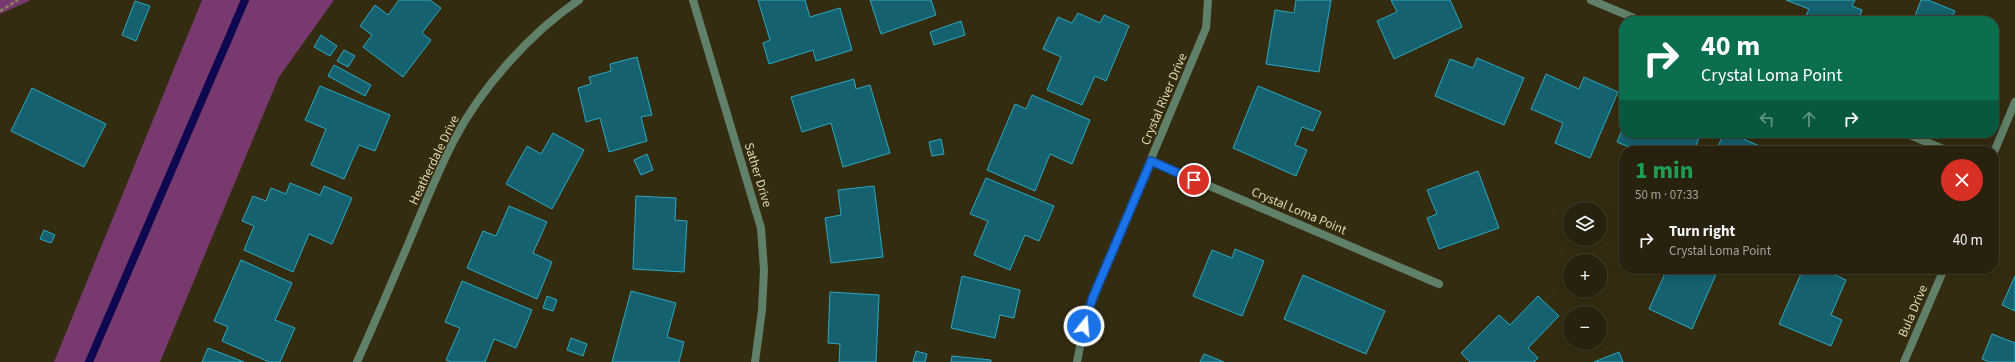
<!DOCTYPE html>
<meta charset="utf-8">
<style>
:root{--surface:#27210d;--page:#332e1b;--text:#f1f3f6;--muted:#a4a39d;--line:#433e2e}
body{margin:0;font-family:"Source Sans 3",sans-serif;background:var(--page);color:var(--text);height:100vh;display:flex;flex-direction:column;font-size:15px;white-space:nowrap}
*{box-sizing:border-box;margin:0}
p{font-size:13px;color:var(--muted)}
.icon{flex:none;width:22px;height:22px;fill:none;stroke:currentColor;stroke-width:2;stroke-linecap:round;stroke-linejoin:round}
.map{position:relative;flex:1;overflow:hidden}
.sheet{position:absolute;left:1619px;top:146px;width:380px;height:128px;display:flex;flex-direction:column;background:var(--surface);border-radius:16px;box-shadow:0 2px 10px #0003,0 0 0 1px var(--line)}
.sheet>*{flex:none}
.banner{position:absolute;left:1619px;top:16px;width:380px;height:122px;border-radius:16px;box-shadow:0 2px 10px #0003,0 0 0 1px var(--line);background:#0b6e4f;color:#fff;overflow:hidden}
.fabs{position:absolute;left:1563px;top:202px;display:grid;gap:8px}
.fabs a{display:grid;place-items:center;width:44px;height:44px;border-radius:50%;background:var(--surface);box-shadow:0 2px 10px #0003,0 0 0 1px var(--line);font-size:20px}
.pin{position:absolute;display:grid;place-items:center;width:34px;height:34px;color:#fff;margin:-17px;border:2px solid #fff;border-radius:50%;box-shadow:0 1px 4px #0007}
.me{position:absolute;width:44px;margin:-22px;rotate:17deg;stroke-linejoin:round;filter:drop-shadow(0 0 3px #0008)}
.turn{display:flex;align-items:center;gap:14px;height:84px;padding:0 16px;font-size:18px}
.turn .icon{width:52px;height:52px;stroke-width:2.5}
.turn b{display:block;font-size:28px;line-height:34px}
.lanes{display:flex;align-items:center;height:38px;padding:0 16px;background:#0003;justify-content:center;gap:20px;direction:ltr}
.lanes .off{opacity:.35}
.round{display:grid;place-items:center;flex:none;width:42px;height:42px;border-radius:21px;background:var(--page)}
.summary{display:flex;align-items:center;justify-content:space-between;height:68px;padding:0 16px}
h1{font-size:24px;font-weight:700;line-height:30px;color:#1e9e55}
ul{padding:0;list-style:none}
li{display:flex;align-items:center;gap:12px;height:52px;padding:0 16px}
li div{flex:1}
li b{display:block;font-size:15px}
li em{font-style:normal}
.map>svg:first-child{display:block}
</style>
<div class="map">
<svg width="2015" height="362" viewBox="0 0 2015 362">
<rect width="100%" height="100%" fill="#342c11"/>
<!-- green -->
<path fill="#78396e" d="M0,0H31L0,14Z
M202,0H334L279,77L160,362H54Z"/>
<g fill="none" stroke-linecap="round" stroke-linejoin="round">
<!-- stream -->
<path stroke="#0e0850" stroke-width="8" d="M89,362L245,0"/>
</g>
<!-- building -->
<path fill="#16616f" stroke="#2aa9c1" d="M399,0H430L441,8L422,33L431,40L403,77L363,47L372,35L360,26L375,5L388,15Z
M758,0H805L810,17L840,8L852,50L816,61L813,50L769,64L763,43L770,40Z
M870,0H931L936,15L881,34Z
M1296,0H1331L1319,72L1266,64L1275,10L1294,13Z
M1391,0H1450L1462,27L1394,59L1377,21L1397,12Z
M1786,0H1855L1852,6L1862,10L1858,21H1807L1804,20L1809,9Z
M1921,0H1928L1955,11L1950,21H1913Z
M135,1L150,6L136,41L122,35Z
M1078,13L1100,23L1104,15L1129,26L1106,81L1095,76L1082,105L1047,90L1061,57L1043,49L1058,17L1072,23Z
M961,21L965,35L934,45L930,32Z
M321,35L337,46L330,56L314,47Z
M344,50L355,56L348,67L337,61Z
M637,57L652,115L641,117L647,141L609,152L600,118L586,122L578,88L591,84L589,77L611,71L610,64Z
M1477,58L1524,78L1504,125L1435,96L1450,59L1473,68Z
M334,65L371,85L365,96L328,76Z
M1546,74L1579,89L1584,77L1618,92L1590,158L1555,143L1563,123L1531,109Z
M854,79L856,89L870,85L890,153L843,167L831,123L802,132L791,97Z
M320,86L390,115L375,151L359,145L344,179L311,165L326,129L305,120Z
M1258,86L1321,112L1313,131L1302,127L1295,145L1307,150L1296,176L1233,148Z
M32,88L106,124L84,167L11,131Z
M1032,95L1090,120L1072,164L1050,154L1035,191L987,170L1015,104L1026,109Z
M1624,125V133H1701L1694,151H1638L1617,142Z
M553,133L584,150L552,209L506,184L527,146L541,154Z
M1724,133H1730L1771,151H1716Z
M941,139L944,154L932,156L929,142Z
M647,154L653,170L641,175L634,160Z
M1478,171L1499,228L1439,249L1427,218L1437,214L1427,190Z
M986,178L1054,206L1039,241L1025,235L1010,270L974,255L988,221L970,214Z
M290,183L320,195L324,186L352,198L332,244L309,234L293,272L244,250L254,226L242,221L253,196L266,201L271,188L286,194Z
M874,186L883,257L831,263L825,218L841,215L838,190Z
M636,196L676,198L675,220L687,221L684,272L633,269Z
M509,206L547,222L533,253L552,262L537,299L467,268L483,231L496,236Z
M44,230L55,235L51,243L40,239Z
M1235,249L1264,261L1242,316L1193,296L1212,250L1232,258Z
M241,260L292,283L275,320L295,328L280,362H269L222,341L228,327L214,321Z
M1667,269L1718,270L1692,329L1649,309Z
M1803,269H1822L1846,280L1831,315L1842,320L1831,346L1779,324Z
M1303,275L1385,311L1366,354L1284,319Z
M962,276L1020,290L1014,318L1000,315L995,338L951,328Z
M2015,276V311L2002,305Z
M462,281L532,310L516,348L494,339L485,362H452L446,360L460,328L445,322Z
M631,291L676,303L667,337L684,342L679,362H612Z
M830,292L879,295L876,362H839L840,344L828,343Z
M547,296L557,300L553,311L543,308Z
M1538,296L1559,316L1528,348L1538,358L1534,362H1470L1461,353L1499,315L1510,325Z
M1992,334L2015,343V362H1989L1982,359Z
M571,338L587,344L583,356L567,350Z
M208,348L244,362H202Z
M916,351L927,354L925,362H913Z
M1619,352L1623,362H1594Z
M1204,354L1224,362H1200Z
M952,356L991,360V362H951Z"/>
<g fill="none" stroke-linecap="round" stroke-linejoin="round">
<!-- path -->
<path stroke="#8a805e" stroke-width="2.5" stroke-dasharray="4 2" stroke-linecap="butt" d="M0,11L18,0"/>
<!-- street -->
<path stroke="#608069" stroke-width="8" d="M693,0L761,228L764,270L762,310L755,362
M1591,0L1641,21
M1905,133L1948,151
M1994,152L2015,102
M1151,161L1439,284
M357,362C375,322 392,282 409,242C423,208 437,174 453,142C480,89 530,33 579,0
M1077,362L1084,326L1093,297L1206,28L1208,0
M1904,362L1944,269"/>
</g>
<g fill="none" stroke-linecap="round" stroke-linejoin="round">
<!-- route casing -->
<g stroke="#114b97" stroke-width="10">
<path id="route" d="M1084,326L1093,297L1151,161L1194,180"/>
</g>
<!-- route -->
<use href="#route" stroke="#1a73e8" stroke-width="7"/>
</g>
<g text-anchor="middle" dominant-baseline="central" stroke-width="3" stroke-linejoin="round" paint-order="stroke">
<!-- street labels -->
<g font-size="13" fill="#e3d7af" stroke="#342c11">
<text transform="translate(1164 99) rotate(-67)">Crystal River Drive</text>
<text transform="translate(434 160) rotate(-64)">Heatherdale Drive</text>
<text transform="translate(758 175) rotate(73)">Sather Drive</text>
<text transform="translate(1299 211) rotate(23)">Crystal Loma Point</text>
<text transform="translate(1913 311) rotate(-67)">Bula Drive</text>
</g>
</g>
</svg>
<div class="fabs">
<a><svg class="icon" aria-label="layers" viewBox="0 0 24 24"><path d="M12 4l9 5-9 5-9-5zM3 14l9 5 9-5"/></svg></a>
<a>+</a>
<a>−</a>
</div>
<div class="pin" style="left:1194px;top:180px;background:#d93025"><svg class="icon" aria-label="arrive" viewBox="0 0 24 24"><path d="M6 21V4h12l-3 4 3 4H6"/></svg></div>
<svg class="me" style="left:1084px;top:326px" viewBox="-20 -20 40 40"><circle r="17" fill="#1a73e8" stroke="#fff" stroke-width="3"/><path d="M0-11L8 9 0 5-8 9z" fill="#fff"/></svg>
<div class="banner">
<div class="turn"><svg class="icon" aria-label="right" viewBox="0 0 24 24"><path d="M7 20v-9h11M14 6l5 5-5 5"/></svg><div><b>40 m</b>Crystal Loma Point</div></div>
<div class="lanes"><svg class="icon off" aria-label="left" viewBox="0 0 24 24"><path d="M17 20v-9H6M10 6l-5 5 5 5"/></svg><svg class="icon off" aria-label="ahead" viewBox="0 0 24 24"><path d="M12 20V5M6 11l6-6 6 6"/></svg><svg class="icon" aria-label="right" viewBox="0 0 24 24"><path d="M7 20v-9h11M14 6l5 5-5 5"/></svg></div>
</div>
<section class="sheet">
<div class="summary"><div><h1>1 min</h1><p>50 m · 07:33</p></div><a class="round" style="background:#d93025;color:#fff"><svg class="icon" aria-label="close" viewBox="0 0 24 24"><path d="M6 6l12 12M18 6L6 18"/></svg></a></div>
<ul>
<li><svg class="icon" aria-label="right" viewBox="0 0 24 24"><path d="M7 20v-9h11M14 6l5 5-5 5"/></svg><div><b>Turn right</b><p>Crystal Loma Point</p></div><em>40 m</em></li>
</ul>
</section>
</div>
